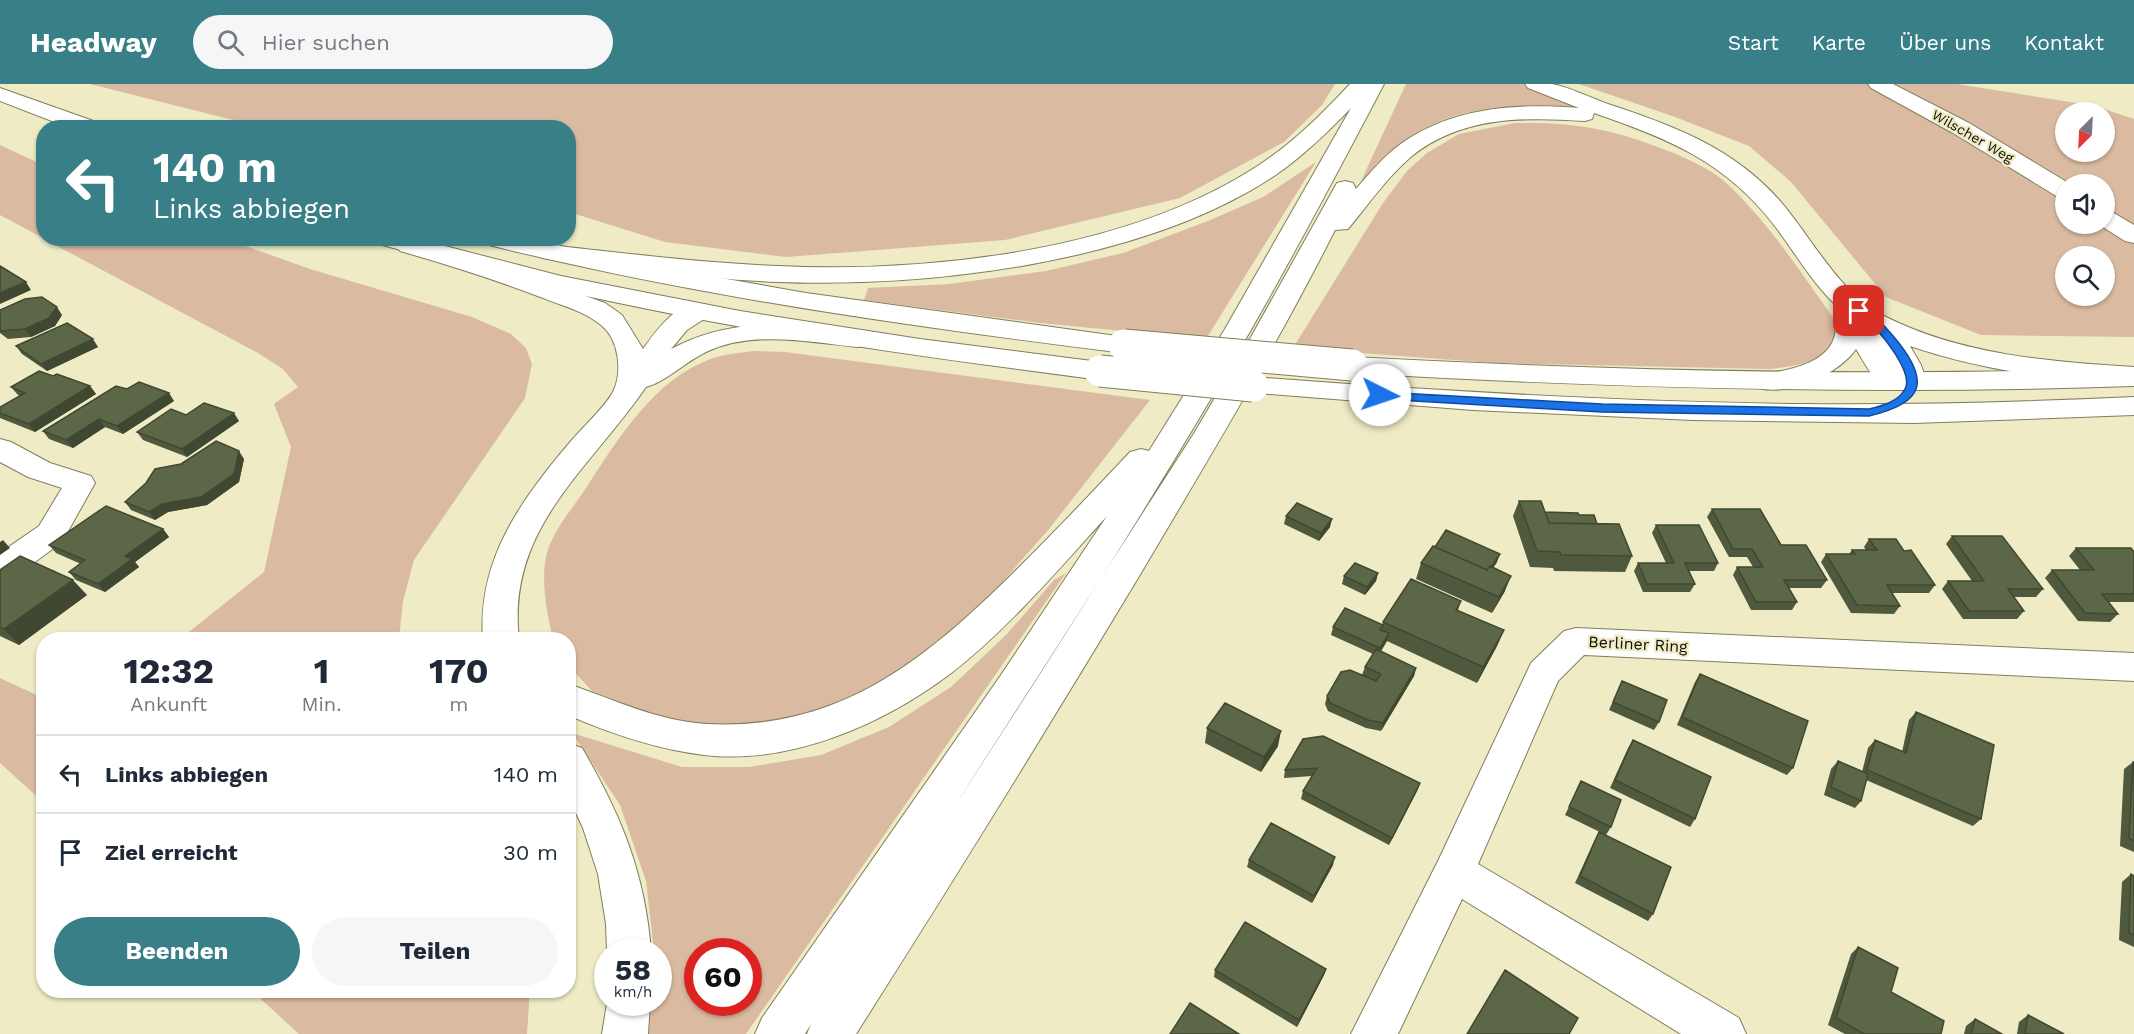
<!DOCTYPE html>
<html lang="de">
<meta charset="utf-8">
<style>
:root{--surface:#fff;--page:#f6f6f7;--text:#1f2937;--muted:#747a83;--line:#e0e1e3;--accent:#387f87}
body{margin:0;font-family:"Work Sans",sans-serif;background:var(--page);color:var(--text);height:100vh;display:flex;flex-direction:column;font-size:22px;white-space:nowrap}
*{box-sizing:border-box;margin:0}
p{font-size:20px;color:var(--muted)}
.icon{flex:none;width:33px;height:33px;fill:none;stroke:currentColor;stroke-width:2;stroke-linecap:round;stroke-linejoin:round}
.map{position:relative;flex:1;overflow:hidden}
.side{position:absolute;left:36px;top:548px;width:540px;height:366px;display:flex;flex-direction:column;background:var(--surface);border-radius:24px;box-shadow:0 2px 4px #0004}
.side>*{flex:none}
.top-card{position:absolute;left:36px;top:36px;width:540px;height:126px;border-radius:24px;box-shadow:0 2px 4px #0004;background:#387f87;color:#fff;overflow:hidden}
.needle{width:39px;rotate:204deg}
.buttons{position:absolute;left:2055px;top:18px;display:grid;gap:12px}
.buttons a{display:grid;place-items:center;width:60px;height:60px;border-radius:50%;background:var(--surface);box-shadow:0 2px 4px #0004;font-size:30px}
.speed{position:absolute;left:594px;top:854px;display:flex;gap:12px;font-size:30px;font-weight:700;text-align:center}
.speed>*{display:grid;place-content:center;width:78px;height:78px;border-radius:50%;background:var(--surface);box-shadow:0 2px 4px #0004;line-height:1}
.speed small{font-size:15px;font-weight:400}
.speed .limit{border:9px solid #d22;background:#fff;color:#111}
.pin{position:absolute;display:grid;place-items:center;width:51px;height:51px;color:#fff;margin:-26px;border-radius:12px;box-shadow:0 3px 9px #0006}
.me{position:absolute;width:66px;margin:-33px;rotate:94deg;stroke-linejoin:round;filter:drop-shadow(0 0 4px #0008)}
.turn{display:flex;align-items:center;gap:21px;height:126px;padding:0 18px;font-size:27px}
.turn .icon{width:78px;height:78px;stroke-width:2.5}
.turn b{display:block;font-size:42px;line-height:51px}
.eta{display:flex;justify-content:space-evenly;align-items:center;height:102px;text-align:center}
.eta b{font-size:36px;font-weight:700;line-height:42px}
.cta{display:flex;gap:12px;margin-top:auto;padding:12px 18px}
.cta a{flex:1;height:69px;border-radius:36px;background:var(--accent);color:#fff;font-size:24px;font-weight:700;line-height:69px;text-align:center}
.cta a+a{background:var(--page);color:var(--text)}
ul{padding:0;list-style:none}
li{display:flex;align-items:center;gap:18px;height:78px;padding:0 18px;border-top:2px solid var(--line)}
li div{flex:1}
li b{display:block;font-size:22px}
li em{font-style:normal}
header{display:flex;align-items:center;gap:36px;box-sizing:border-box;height:84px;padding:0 30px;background:var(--accent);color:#fff}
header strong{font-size:28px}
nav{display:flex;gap:33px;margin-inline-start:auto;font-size:21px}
.search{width:420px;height:54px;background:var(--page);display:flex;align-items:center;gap:15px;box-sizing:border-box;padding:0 21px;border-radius:33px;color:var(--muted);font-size:22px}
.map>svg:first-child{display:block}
</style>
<header>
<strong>Headway</strong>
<div class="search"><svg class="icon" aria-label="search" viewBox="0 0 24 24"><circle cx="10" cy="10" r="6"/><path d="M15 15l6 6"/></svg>Hier suchen</div>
<nav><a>Start</a><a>Karte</a><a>Über uns</a><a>Kontakt</a></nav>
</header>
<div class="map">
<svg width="2134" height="950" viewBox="0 0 2134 950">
<rect width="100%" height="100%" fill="#eeebc5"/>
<!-- green -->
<path fill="#dabba2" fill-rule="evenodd" d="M90,0H1335L1322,21L1284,58L1180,114L1005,156L786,173L665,158L569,128L568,44L261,43Z
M1406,0H1525L1613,33C1547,20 1466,13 1409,54C1388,69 1371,91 1355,110Z
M1579,0H1957L2095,22L2134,35V253L1981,251L1886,213L1791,98L1749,62L1675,33ZM2066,28H2104V68H2066ZM2066,100H2104V140H2066ZM2066,172H2104V212H2066Z
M1515,39C1576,38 1614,45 1671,68C1688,75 1708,84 1723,96C1767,136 1800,187 1834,235C1844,278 1801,281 1770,285L1494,279L1293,264L1383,119L1407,87L1427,69L1459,50Z
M0,61L43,81V154L0,131Z
M1316,78L1206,255L1040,239L864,216L868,204L949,200L1046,187L1123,169L1208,137L1263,113Z
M44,155H226L310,185L472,233L511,250L526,264L532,280L525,314L414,476L403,517L399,555H180L264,488L291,363L274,320L298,303L283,285L258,269Z
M753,267L785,268L1150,316L1049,445L999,502L940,558L861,613L775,641L699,642L641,626L592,607L569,582L568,555H553C547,530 540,495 547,469C553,447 571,426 584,407C617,357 653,295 713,274C725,270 740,269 753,267Z
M1066,489L746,950H646L652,918H658V867H654L646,797L620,721L572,649L682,683H749L821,671L889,643L951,603L1007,550L1054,496ZM698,867H748V918H698Z
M0,594L43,614V718L0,679Z
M251,906H530L527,950H299Z"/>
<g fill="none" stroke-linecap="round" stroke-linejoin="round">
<!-- street casing -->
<g stroke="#817e5b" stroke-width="2">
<path id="street" d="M0,355L11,358L50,379L91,392L95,399L62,458L12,495L0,498V469L39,442L62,404L28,393L0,378Z
M1576,544L2134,569V597L1584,571L1558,597L1478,780L1739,934L1746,950H1681L1462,815L1398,950H1351L1439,775L1531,579L1564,547Z"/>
</g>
<!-- secondary casing -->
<g stroke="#817e5b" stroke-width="2">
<path id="secondary" d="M1868,0H1893L1969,39L2070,100H2066V115L2058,113L1953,49L1871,4Z
M2104,126L2112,128L2134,141V159L2125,157L2098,140H2104Z"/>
</g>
<!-- primary casing -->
<g stroke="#817e5b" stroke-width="2">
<path id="primary" d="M0,4L99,39L101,44H70L0,17Z
M372,154H414L561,192L740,227L920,255L1100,278L1110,281L1114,287L1110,293L1100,296C949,276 797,256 648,225C556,207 466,184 375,159Z
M478,154H525L647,181L806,209L1124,253L1134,255L1138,261L1134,267L1124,269C908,242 692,212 481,159Z
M1352,273C1613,287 1873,293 2134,284V302C1873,311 1613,304 1352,289L1342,287L1338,281L1342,275Z
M1253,293C1436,307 1619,318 1802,320C1913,321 2023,318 2134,313V331L1914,339L1693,336L1473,326L1243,308L1239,302L1243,296Z"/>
</g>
<!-- highway casing -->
<g stroke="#817e5b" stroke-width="2">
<path id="highway" d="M1350,0H1384C1341,82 1298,163 1252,244C1158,408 1055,568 952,726L1193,351L1251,253L1337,99L1345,97L1353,99L1356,105C1369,90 1382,74 1398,62C1450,23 1516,19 1579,24L1528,4L1525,0C1534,0 1544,0 1552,0C1569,3 1591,14 1608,20C1672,41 1734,64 1780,117C1813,155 1839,210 1886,233C1962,271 2051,278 2134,283V301C2058,296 1983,287 1910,262L1921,281L1927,299L1923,305C1915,307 1911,306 1904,306C1877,307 1869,286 1856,265C1839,290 1789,312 1759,304L1755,298L1759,292C1783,286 1819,283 1832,259C1836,251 1836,243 1838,235L1835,230L1839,224C1813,201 1795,168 1774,141C1726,78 1667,54 1594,29L1592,35L1585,37C1524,33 1462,32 1412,72C1387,93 1368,121 1348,145L1335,146C1275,265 1206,379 1138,494C1046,647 952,799 856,950H807L811,940L805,950H755L762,934L1001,591L1107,432C1059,485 1007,546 950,590C882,641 790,681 704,671C656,665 612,650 568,631V600C616,616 657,637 707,640C833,646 915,584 1001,501C1045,458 1088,413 1130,368L1141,365L1149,367L1225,245L1351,24C1328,48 1304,71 1277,90C1148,178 931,204 778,198C701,195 625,184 548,175L539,173L536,168L539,163L548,161C624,169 701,179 778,182C931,189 1128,167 1259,81C1293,59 1322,30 1350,0Z
M409,155L504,182L605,219L622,231L643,265C658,244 679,214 707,221L711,227L707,233L687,246L671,265C733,232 790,240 857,247L867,249L871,255L867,261L857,263C809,258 752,246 706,268C685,278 667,297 646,303C590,385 506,444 519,555H483C477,475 522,415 571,357C583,343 604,324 613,308C623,288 619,255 601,241C584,227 563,222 543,214C496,196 449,181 400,167L397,162L400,157Z
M568,659L582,664C621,731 645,789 651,867H607L606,840L598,790L583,744L568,712Z
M608,913V918H650L648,950H602Z"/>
</g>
<!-- street -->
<use href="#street" fill="#fff" fill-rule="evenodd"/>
<!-- secondary -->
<use href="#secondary" fill="#fff" fill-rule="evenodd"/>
<!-- primary -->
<use href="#primary" fill="#fff" fill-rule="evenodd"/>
<!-- highway -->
<use href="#highway" fill="#fff" fill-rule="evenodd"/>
<!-- primary-bridge casing -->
<g stroke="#817e5b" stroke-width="33" stroke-linecap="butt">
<path id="primary-bridge" d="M1124,261L1352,281
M1100,287L1253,302"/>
</g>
<!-- primary-bridge -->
<use href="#primary-bridge" stroke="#fff" stroke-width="31"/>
</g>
<!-- wall -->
<path fill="#4f593d" d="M0,226L62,231L55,242L31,253L8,255L0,249Z
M16,262L98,263L47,287L22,270Z
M53,292L90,302L96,310L35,348L0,334V323L20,312L18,311L11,303Z
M127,305L174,317L123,350L105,343L73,364L49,355L43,347Z
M186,331L239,337L187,373L143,356L137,348Z
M244,375L239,398L207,421L168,428L155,436L131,426L125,418Z
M1519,417L1545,428L1579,431L1597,440L1632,472L1625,488L1554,487L1553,484L1530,483L1513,432Z
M1712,425L1781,461L1827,496L1821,504H1789L1797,518L1792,526H1751L1733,491L1737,483H1753L1747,473H1729L1707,433Z
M1286,432L1330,443L1319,457L1284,440Z
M1656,441L1718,479L1714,487H1689L1695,500L1690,508H1643L1634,487L1638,479H1666L1652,449Z
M163,445L169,453L135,478L139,483L105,508L76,496L69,488L81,480L56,469L49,461Z
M1952,452L2043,505L2036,513H2014L2024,527L2017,535H1963L1942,505L1948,497H1972L1946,460Z
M1869,455L1904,467L1935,501L1929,509H1892L1900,522L1894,530L1851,529L1821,478L1826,470H1849L1852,466H1866L1864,463Z
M2076,464L2134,468V518H2108L2118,530L2110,538L2078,537L2045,494L2052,486H2080L2069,472Z
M1497,478L1493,484L1505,507L1492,529L1416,495L1421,479Z
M0,486L87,511L19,561L0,552Z
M1378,489L1376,497L1365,511L1342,500L1344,492Z
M1461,517L1458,526L1504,546L1497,562L1477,599L1387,557L1381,567L1416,584L1414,592L1381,647L1366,644L1328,627L1325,620L1327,612L1362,591L1365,583L1373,570L1331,551L1333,543L1382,541L1383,538Z
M1700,590L1793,684L1787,691L1677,641L1695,598Z
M1622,597L1659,638L1654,646L1609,626Z
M1916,628L1981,735L1973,742L1866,696L1861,717L1855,724L1824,711L1831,685L1838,677L1862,688L1868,664L1875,656L1902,668L1909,636Z
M1207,644L1278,662L1261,688L1205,659Z
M1303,655L1420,699L1417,707L1389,761L1301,715L1303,707L1312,692L1284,694L1285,686Z
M1633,656L1695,735L1690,743L1610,704L1628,664Z
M2133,678H2134V768L2120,762L2124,685Z
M1581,697L1611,743L1606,751L1565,731Z
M1599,748L1653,830L1648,837L1575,799L1595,755Z
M1249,776L1333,781L1312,819L1247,783Z
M2131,790L2134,792V863L2119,856L2122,798Z
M1858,863L1891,908L1941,950H1845L1828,941L1851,870Z
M1326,885L1324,891L1297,943L1214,893L1215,886Z
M2028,931L2064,950H2017L2019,938Z
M1975,935L2002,950H1964L1966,942Z"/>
<!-- shaded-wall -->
<path fill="#404832" d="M26,198L31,206L0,220V209Z
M57,223L62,231L55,242L31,253L25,245Z
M93,255L98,263L47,287L41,280Z
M90,302L96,310L35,348L29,340Z
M169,309L174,317L123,350L117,342Z
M234,329L239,337L187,373L182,365Z
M99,335L105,343L73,364L66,356Z
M239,367L244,375L239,398L207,421L168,428L155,436L149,428Z
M1332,435L1330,443L1319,457L1321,449Z
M163,445L169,453L135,478L139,483L105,508L98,500L125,472Z
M3,456L10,464L0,471V458Z
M1500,470L1497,478L1481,502L1484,494Z
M1378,489L1376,497L1365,511L1367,503Z
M1511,492L1505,507L1492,529L1499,513Z
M73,496L87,511L19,561L4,545Z
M1504,546L1497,562L1477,599L1483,583Z
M1389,549L1387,557L1378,572L1380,564Z
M1416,584L1414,592L1381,647L1383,639Z
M1281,647L1278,662L1261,688L1264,673Z
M1420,699L1417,707L1389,761L1392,754Z
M1335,773L1333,781L1312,819L1314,812Z
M1326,885L1324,891L1297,943L1299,936Z"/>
<!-- building -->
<path fill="#5c6747" stroke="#404832" stroke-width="1.5" d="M0,182L26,198L0,209Z
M42,213L57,223L49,234L25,245L2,247L0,246V226L25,215Z
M67,239L93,255L41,280L16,262Z
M39,287L53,292L57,290L90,302L29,340L0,329V323L25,309L11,303Z
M139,298L169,309L117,342L99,335L66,356L43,347L116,302L127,305Z
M204,319L234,329L182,365L137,348L171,325L186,331Z
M216,357L239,367L234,390L201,413L162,420L149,428L125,418L146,399L155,385L181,380Z
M1519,417H1541L1549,439L1619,440L1632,472L1561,471L1560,468L1537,467Z
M1297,419L1332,435L1321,449L1286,432Z
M106,422L163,445L125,472L132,475L98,500L69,488L85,476L49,461Z
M1712,425H1760L1781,461H1806L1827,496H1784L1797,518H1756L1737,483H1763L1752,465H1733Z
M1545,428L1578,429L1579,431H1594L1597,440L1549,439Z
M1656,441H1699L1718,479H1685L1695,500H1647L1638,479H1674Z
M1446,446L1500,470L1491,483L1490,482L1487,486L1435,463Z
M1952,452H2002L2043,505H2008L2024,527H1969L1948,497H1984Z
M1869,455H1896L1904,467L1911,466L1935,501H1887L1900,522L1857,521L1826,470H1855L1852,466H1877Z
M1433,462L1487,486L1490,482L1511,492L1499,513L1421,479Z
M2076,464H2131L2134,468V510H2102L2118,530L2085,529L2052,486H2094Z
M20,472L73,496L4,545L0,544V486Z
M1355,479L1378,489L1367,503L1344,492Z
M1411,495L1461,517L1456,526L1504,546L1483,583L1383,538Z
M1345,524L1383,541L1380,546L1389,549L1380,564L1333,543Z
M1376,565L1416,584L1383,639L1368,636L1330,619L1327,612L1341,588L1350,586L1376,597L1381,590L1365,583Z
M1700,590L1808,637L1793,684L1682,633Z
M1622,597L1667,616L1659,638L1613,618Z
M1225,619L1281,647L1264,673L1207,644Z
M1916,628L1994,661L1981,735L1867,686L1875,656L1906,669Z
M1323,652L1420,699L1392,754L1303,707L1317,684L1285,686L1303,655Z
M1633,656L1711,693L1695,735L1615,696Z
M1838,677L1868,690L1861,717L1831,703Z
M2133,678H2134V757L2129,754Z
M1581,697L1621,716L1611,743L1569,723Z
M1271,739L1335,773L1314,812L1249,776Z
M1599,748L1671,783L1653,830L1580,792Z
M2131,790L2134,792V851L2129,849Z
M1245,838L1326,885L1299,936L1215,886Z
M1858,863L1898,884L1891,908L1944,937L1941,950H1864L1836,934Z
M1505,886L1578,934L1569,950H1467Z
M1190,919L1239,950H1170Z
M2028,931L2064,950H2025Z
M1975,935L2002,950H1971Z"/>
<!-- route -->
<path fill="#1a73e8" stroke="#114b97" stroke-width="1.5" d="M1859,223C1874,228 1884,242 1894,253C1931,297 1925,319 1869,332L1602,328L1380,315L1374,311L1380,308L1602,320L1869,325C1882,322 1898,318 1905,305C1914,289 1883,252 1872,241C1866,236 1859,232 1854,227Z"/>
<g text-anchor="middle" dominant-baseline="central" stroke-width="4.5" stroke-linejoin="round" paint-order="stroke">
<!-- far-street labels -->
<g font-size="14" fill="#0f0e03" stroke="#eeebc5">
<text transform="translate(1973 52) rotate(30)">Wilscher Weg</text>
</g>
<!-- street labels -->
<g font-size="16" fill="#0f0e03" stroke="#eeebc5">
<text transform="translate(1638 560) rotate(3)">Berliner Ring</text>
</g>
</g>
</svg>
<div class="buttons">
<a><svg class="needle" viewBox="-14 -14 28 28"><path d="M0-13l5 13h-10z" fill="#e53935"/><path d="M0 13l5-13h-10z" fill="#747a83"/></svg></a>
<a><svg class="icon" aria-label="sound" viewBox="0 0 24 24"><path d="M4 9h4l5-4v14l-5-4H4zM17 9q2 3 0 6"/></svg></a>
<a><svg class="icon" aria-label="search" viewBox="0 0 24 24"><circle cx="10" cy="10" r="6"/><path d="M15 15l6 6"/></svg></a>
</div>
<div class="speed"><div>58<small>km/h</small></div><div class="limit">60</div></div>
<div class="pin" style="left:1859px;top:227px;background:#d93025"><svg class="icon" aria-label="arrive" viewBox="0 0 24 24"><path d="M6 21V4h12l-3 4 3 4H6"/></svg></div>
<svg class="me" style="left:1380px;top:311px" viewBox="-20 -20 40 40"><circle r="19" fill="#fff"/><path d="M0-13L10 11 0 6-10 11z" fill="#1a73e8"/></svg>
<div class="top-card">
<div class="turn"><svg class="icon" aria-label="left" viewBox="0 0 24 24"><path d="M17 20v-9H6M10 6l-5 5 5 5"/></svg><div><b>140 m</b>Links abbiegen</div></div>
</div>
<section class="side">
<div class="eta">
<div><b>12:32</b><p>Ankunft</p></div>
<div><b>1</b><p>Min.</p></div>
<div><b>170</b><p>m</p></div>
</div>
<ul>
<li><svg class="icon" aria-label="left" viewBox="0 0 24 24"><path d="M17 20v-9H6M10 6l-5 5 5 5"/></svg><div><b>Links abbiegen</b></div><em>140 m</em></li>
<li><svg class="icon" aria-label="arrive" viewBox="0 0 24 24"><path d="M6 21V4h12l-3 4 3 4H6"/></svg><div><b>Ziel erreicht</b></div><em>30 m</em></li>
</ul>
<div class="cta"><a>Beenden</a><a>Teilen</a></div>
</section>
</div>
